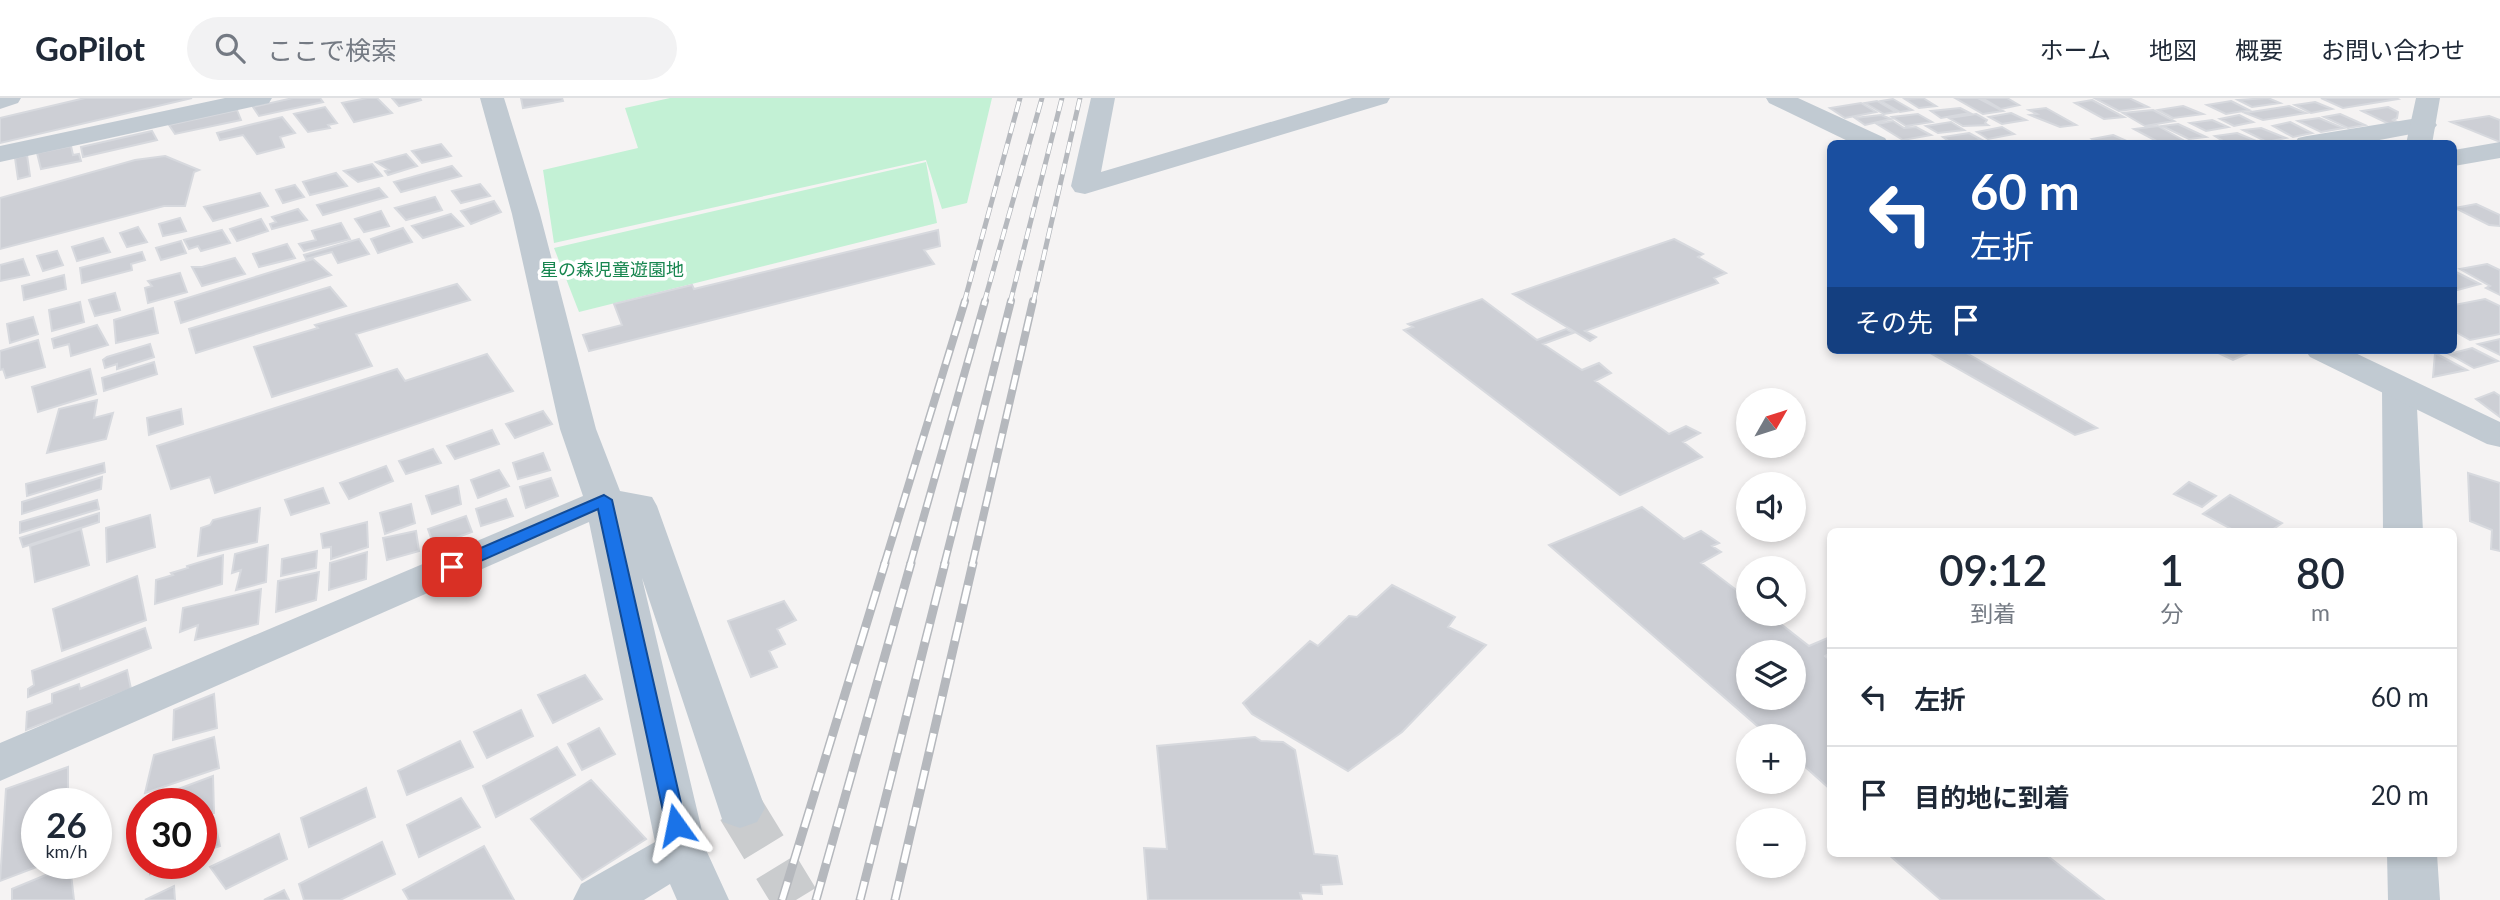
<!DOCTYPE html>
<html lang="ja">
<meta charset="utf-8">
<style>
:root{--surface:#fff;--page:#f2f2f3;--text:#1f2937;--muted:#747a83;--line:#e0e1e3}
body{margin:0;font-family:Lato,"Noto Sans JP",sans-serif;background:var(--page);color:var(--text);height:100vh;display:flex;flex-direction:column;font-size:26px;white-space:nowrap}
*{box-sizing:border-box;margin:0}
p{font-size:23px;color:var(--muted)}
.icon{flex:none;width:38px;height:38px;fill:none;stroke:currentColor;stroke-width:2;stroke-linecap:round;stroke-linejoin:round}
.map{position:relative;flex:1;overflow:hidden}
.side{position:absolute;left:1827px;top:430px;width:630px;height:329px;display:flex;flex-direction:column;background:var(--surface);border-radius:10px;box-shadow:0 4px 10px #0003}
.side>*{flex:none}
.hud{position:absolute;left:1827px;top:42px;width:630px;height:214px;border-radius:10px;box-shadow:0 4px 10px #0003;background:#1a4fa0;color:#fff;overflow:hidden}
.needle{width:46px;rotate:51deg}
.fabs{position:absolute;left:1736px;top:290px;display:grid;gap:14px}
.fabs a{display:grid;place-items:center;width:70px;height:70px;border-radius:50%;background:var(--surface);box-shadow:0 4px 10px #0003;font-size:35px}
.speed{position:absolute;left:21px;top:690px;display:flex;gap:14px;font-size:35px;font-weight:700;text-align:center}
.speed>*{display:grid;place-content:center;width:91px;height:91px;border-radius:50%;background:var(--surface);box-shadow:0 4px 10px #0003;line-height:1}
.speed small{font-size:18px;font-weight:400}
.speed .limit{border:10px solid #d22;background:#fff;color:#111}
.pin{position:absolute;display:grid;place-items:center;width:60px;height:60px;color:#fff;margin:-30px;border-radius:14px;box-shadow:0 4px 10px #0006}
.me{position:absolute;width:77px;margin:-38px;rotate:348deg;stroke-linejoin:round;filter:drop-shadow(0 0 5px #0008)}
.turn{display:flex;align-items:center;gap:24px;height:147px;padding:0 28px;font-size:32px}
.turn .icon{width:91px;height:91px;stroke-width:2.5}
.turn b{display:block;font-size:49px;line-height:60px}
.then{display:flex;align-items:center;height:66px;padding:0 28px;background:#0003;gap:14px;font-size:26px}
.eta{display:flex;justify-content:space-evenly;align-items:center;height:119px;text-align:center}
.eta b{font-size:42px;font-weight:600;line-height:49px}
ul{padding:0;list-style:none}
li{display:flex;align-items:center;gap:21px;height:98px;padding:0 28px;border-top:2px solid var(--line)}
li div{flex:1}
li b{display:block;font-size:26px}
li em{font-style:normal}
header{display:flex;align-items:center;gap:42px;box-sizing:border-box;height:98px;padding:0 35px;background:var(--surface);border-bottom:2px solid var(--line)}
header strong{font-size:33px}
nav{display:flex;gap:38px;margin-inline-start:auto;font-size:24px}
.search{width:490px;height:63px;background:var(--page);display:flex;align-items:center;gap:18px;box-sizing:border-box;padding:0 24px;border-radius:38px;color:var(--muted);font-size:26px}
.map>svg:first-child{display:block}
</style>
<header>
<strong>GoPilot</strong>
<div class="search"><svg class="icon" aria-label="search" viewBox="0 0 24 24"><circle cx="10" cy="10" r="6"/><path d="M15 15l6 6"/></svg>ここで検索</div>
<nav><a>ホーム</a><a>地図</a><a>概要</a><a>お問い合わせ</a></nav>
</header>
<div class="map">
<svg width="2500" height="802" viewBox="0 0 2500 802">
<rect width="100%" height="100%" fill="#f5f3f3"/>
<!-- green -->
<path fill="#c3f1d5" d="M670,0H992L967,105L942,111L926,62L554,145L543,72L638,50L625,10Z
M926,64L937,125L579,214L554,150Z"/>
<!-- building -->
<path fill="#cdcfd5" stroke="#d7d9de" stroke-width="2" fill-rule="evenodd" d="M85,0H192L0,45V20Z
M293,0H320L323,4L259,18L253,9Z
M367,0H377L392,15L354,24L342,5Z
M392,0H420L421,2L399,8Z
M521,0H562L563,3L523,10Z
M1923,0L1936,8L1919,10L1905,1Z
M1955,0H1978L2003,13L1983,16Z
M1982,0H2007L2019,7L2001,11Z
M2129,0L2148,9L2119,13L2096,1Z
M2268,0L2280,5L2252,9L2238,2Z
M2321,0H2396L2398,1L2343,10Z
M1893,1L1912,12L1900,14L1881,3Z
M2092,2L2124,19L2104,21L2075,5Z
M1877,3L1896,14L1884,16L1865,5Z
M2231,3L2249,12L2226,16L2207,7Z
M2315,4L2332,11L2311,15L2295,7Z
M1861,5L1876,14L1845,20L1830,10Z
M2183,8L2203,16L2173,20L2158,12Z
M2289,8L2306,15L2263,22L2245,15Z
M325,9L337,25L328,27L330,30L308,34L294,16Z
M2388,9L2398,14L2397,20L2393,22L2397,24L2389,26L2362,13Z
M1960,10L1970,15L1941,20L1931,13Z
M2046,10L2076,27L2060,29L2030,17L2037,16L2029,12Z
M237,12L241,22L175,36L169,27Z
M2153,12L2174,23L2145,28L2123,15Z
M2011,15L2026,22L2002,26L1989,19Z
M1918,16L1932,24L1906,28L1892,19Z
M1976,16L1987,22L1985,25L1988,27L1963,28L1949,20Z
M2340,16L2365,27L2348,30L2324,19Z
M1881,17L1891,21L1865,27L1855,20Z
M2239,17L2253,24L2234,28L2220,21Z
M2489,18L2500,22V44L2451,24Z
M282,19L295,35L280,39L284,49L257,56L243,37L220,42L217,35Z
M2319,20L2343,30L2321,34L2298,23Z
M2212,22L2228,29L2206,33L2190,25Z
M1893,23L1904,30L1916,29L1931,37L1903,42L1877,26Z
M1951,24L1964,32L1938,35L1926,28Z
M2290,24L2312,35L2293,39L2273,28Z
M2178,26L2206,39L2189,41L2162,28Z
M2158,28L2190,46H2162L2134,31Z
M2002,29L2014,36L1988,41L1977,34Z
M2261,30L2286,40L2267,44L2243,32Z
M152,33L157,42L83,59L81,49Z
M1969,35L1982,42L1953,46L1943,39Z
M2237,35L2256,43L2228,46L2215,38Z
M2113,37L2131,45L2100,46L2092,41Z
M441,46L451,58L422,65L412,53Z
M71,48L73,57L79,56L81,63L41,71L37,55Z
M406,56L417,68L388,77L385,73L389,72L376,64Z
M27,57L30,78L18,81L15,60Z
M165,58L199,72L194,74L185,108H164L0,151V100L135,62Z
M372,66L382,78L358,84L344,73Z
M452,68L461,78L401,94L394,84Z
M336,75L347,88L310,97L303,84Z
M480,86L490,98L461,105L452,93Z
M295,87L304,99L283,105L276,92Z
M379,90L387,99L323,117L317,107Z
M260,95L268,108L213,123L204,109Z
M435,99L442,112L406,122L395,110Z
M494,103L501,114L471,126L461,113Z
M2476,106L2500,117V128L2489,127L2455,110Z
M298,111L307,122L272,131L270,126L276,124L272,119Z
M381,113L389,128L364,134L355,121Z
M451,116L463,128L423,140L412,128Z
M180,120L186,133L163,138L159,126Z
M261,121L268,133L237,143L230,131Z
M341,125L350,141L304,153L299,146L316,142L312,133Z
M138,129L147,144L127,149L120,135Z
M403,130L412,144L378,155L371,141Z
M222,132L230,145L201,153L198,148L189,151L184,142Z
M938,132L940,148L924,152L934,166L589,253L583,237L622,227L614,206L692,187L694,191Z
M103,140L110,154L77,163L72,149Z
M359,141L369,156L338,165L332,154L306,161L304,157Z
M1674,141L1703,156L1698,159L1726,175L1714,180L1718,185L1585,233L1596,239L1590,243L1513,196Z
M181,143L186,155L161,162L156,150Z
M287,146L295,160L259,169L253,156Z
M57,153L63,167L43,173L37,158Z
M142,154L145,162L131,166L132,172L82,185L80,170Z
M235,160L245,176L202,188L192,169H202Z
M23,161L29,177L0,183V167Z
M313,161L331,177L181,225L175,204Z
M2487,166L2500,172V197L2486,190L2490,188L2460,171Z
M2454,173L2480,186L2454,193Z
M180,175L187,194L148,205L145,190L152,188L148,183Z
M64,177L66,191L24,202L22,188Z
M457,186L470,202L356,236L372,268L272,299L254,249L318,230L315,227Z
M330,189L346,208L196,255L189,231Z
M115,195L120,212L95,218L89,202Z
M1482,201L1537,242L1566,231L1573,235L1543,246L1582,272L1599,265L1611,275L1595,283L1669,336L1686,328L1700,335L1683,344L1702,359L1620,397L1404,232L1413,229L1408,226Z
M2485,201L2500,208V236L2470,242L2454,233V207Z
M80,204L84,224L52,233L49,212Z
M153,210L158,235L116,245L114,222Z
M33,219L38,236L10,245L7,226Z
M97,227L108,247L71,258L69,246L54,250L52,241Z
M2500,241V257L2478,246Z
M38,242L45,269L6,280L3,271L0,272V253Z
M150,246L154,259L117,271V266L105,270L103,262L107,259Z
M2472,250L2498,263L2474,270L2449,256Z
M1925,252H1961L2097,330L2075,337Z
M2212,252H2255L2233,262Z
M2435,255L2467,272L2433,279Z
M487,256L513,293L215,395L210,379L171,391L157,348L397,271L405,283Z
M154,264L157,276L104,293L102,280Z
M90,271L96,296L38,314L32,289Z
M2494,294L2500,298V319L2476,301Z
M97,302L94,320L113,315L106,341L47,355L59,311Z
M181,311L183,326L149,337L147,320Z
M543,313L552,326L515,340L506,326Z
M492,332L499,346L455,361L447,348Z
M433,351L441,365L406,376L399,363Z
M543,355L550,372L518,381L513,365Z
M104,365L105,374L27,398L26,386Z
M386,368L393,383L349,401L340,385Z
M499,372L509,388L478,400L471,382Z
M2468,375L2500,385V453L2491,451L2492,432L2470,423Z
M102,379L101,391L22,416V404Z
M551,380L558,398L526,410L520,389Z
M2189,384L2216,398L2202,409L2174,396Z
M458,388L461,406L432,416L426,398Z
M323,390L329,405L291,417L285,402Z
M2230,397L2282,425L2269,434H2237L2203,416Z
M506,401L513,418L481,428L476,411Z
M97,402L99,411L20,435V424Z
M411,406L415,425L385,436L380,415Z
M1642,409L1684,441L1701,433L1719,445L1712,448L1721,454L1701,465L1748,501V516H1768L1809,548L1830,539V555L1825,558L1830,562V691L1794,659V639H1770L1549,447ZM1748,555H1794V600H1748Z
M260,410L257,444L198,458L201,430L210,427L213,422Z
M99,415V424L23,449L20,440Z
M150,417L155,449L107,464L106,430Z
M466,418L472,434L434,448L428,431Z
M367,424L368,449L331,461V449L323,450L321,436Z
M81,431L89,467L35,484L30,448Z
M416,433L419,453L387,462L383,440Z
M268,447L266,484L236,492L241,472L232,475L235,456Z
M317,453L316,470L281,478L282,461Z
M367,454L366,481L329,492L330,465Z
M223,457L222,486L155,506L156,482L173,477L171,475L188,470L187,468Z
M319,474L316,502L276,514L278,483Z
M137,478L146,522L62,553L53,511Z
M1392,487L1455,519L1448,529L1486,547L1402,634L1348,673L1252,616L1243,605L1310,543L1318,548L1349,518L1357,519Z
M261,491L258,526L195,542L198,527L180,534L183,510Z
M784,503L796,522L777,531L785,546L769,553L777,569L751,579L728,523Z
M145,530L151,550L28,599V591L34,587L32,573Z
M127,572L131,591L26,632L27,614L52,605V596L79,586L80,591Z
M585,577L602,601L553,625L538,597Z
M214,596L217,630L173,642L174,612Z
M521,612L533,638L487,660L474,634Z
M599,630L615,656L582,672L568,646Z
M214,639L219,670L145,695L154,657Z
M1255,639L1261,643L1283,644L1295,652L1314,756L1337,758L1342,786L1321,787L1322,796L1300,795L1302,802H1148L1144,750L1167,751L1157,648Z
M460,643L473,669L407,697L398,673Z
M557,649L575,677L496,719L483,688Z
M68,669V705H37V765H47L0,783L6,691Z
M213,678L214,715L201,720V705H149V702Z
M591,682L646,741L582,782L531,721Z
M366,690L375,719L309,749L301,720Z
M461,700L480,729L419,759L407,727Z
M214,720L220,748L201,754V725Z
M279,736L287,761L226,791L210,769Z
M382,744L395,776L340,802H304L299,786Z
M484,748L514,802H409L403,792Z
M1888,756H2045L2104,802H1941Z
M150,765H183L150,776Z
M70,767L74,802H12V791Z
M174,788L175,802H145Z
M284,792L289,802H264Z"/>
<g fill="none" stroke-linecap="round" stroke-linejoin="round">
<!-- minor-tunnel -->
<path stroke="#caccce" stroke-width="46" stroke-dasharray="46 23" stroke-linecap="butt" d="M740,710L796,802"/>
<!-- minor -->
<path fill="#c1cad2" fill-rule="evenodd" d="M225,0H272L269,5L260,7L0,64V48Z
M480,0H504L540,116L596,331L620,393L652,399L657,408L765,710L757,724L740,730L723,724L642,480L707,754L729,802H677L670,786L644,802H573L581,786L655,744L589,424L0,683V645L583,398L560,331L512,116Z
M1091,0H1115L1101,74L1352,0H1390L1387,5L1085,96L1075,94L1071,88Z
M2424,19L2433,22L2437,27L2433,32L2358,46H2294L2298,40L2307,38Z
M2500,44V60L2454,68V52Z
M2399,279L2411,282L2416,289L2423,434H2383L2382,289L2387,282Z
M2387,756H2437L2440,802H2388Z"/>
<!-- tertiary -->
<path fill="#c1cad2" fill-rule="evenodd" d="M0,0H21L18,5L0,11Z
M1766,0H1798L1885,40L1889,46H1854L1769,5Z
M2416,0H2440L2432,46H2406Z
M2305,252H2349L2500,324V349L2487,346L2310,259Z"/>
<!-- rail-far2 casing -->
<g stroke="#b5b8bd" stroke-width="5">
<path id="rail-far2" d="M964,205L1020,0
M984,205L1042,0
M1010,205L1062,0
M1033,205L1080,0"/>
</g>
<!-- rail-far1 casing -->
<g stroke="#b5b8bd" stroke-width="8">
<path id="rail-far1" d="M884,467L965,203
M910,467L985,203
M944,467L1011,203
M972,467L1033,203"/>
</g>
<!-- rail casing -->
<g stroke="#b5b8bd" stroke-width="9">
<path id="rail" d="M782,802L885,465
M816,802L911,465
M860,802L945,465
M895,802L973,465"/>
</g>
<!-- rail-far2 -->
<use href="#rail-far2" stroke="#fff" stroke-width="3.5" stroke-dasharray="11" stroke-linecap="butt"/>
<!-- rail-far1 -->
<use href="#rail-far1" stroke="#fff" stroke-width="5" stroke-dasharray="15" stroke-linecap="butt"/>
<!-- rail -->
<use href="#rail" stroke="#fff" stroke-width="6" stroke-dasharray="19" stroke-linecap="butt"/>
</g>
<!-- route -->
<path fill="#1a73e8" stroke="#114b97" stroke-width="2" d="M604,397L612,402L686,727L683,733H669L666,727L598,411L458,473L452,474L443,469L446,465Z"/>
<g text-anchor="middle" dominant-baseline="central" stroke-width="7" stroke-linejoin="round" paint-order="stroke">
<!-- far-park labels -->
<g font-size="18" fill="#17864f" stroke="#fff">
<text x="612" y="171">星の森児童遊園地</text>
</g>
</g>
</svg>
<div class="fabs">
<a><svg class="needle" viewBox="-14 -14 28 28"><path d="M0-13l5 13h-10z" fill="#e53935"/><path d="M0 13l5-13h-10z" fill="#747a83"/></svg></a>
<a><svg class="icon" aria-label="sound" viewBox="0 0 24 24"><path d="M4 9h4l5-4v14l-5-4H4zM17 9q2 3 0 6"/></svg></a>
<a><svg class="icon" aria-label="search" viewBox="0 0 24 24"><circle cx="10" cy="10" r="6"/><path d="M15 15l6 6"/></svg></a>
<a><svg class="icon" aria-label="layers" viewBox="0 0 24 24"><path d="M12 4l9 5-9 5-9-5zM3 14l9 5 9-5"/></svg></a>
<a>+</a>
<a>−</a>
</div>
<div class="speed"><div>26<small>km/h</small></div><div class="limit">30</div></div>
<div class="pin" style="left:452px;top:469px;background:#d93025"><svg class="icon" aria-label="arrive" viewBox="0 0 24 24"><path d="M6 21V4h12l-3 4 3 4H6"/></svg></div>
<svg class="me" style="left:676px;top:727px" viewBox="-20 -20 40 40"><path d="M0-17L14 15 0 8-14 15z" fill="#1a73e8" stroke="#fff" stroke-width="4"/></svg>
<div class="hud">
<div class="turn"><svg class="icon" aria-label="left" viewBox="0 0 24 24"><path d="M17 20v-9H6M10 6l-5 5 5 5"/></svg><div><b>60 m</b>左折</div></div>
<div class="then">その先<svg class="icon" aria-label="arrive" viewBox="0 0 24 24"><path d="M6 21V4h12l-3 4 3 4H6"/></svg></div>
</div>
<section class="side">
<div class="eta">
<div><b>09:12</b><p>到着</p></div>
<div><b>1</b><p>分</p></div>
<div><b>80</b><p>m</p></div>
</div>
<ul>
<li><svg class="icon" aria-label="left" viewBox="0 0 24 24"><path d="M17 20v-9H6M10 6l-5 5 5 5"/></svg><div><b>左折</b></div><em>60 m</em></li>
<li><svg class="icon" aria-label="arrive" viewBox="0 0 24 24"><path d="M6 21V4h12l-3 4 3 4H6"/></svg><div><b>目的地に到着</b></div><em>20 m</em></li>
</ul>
</section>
</div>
